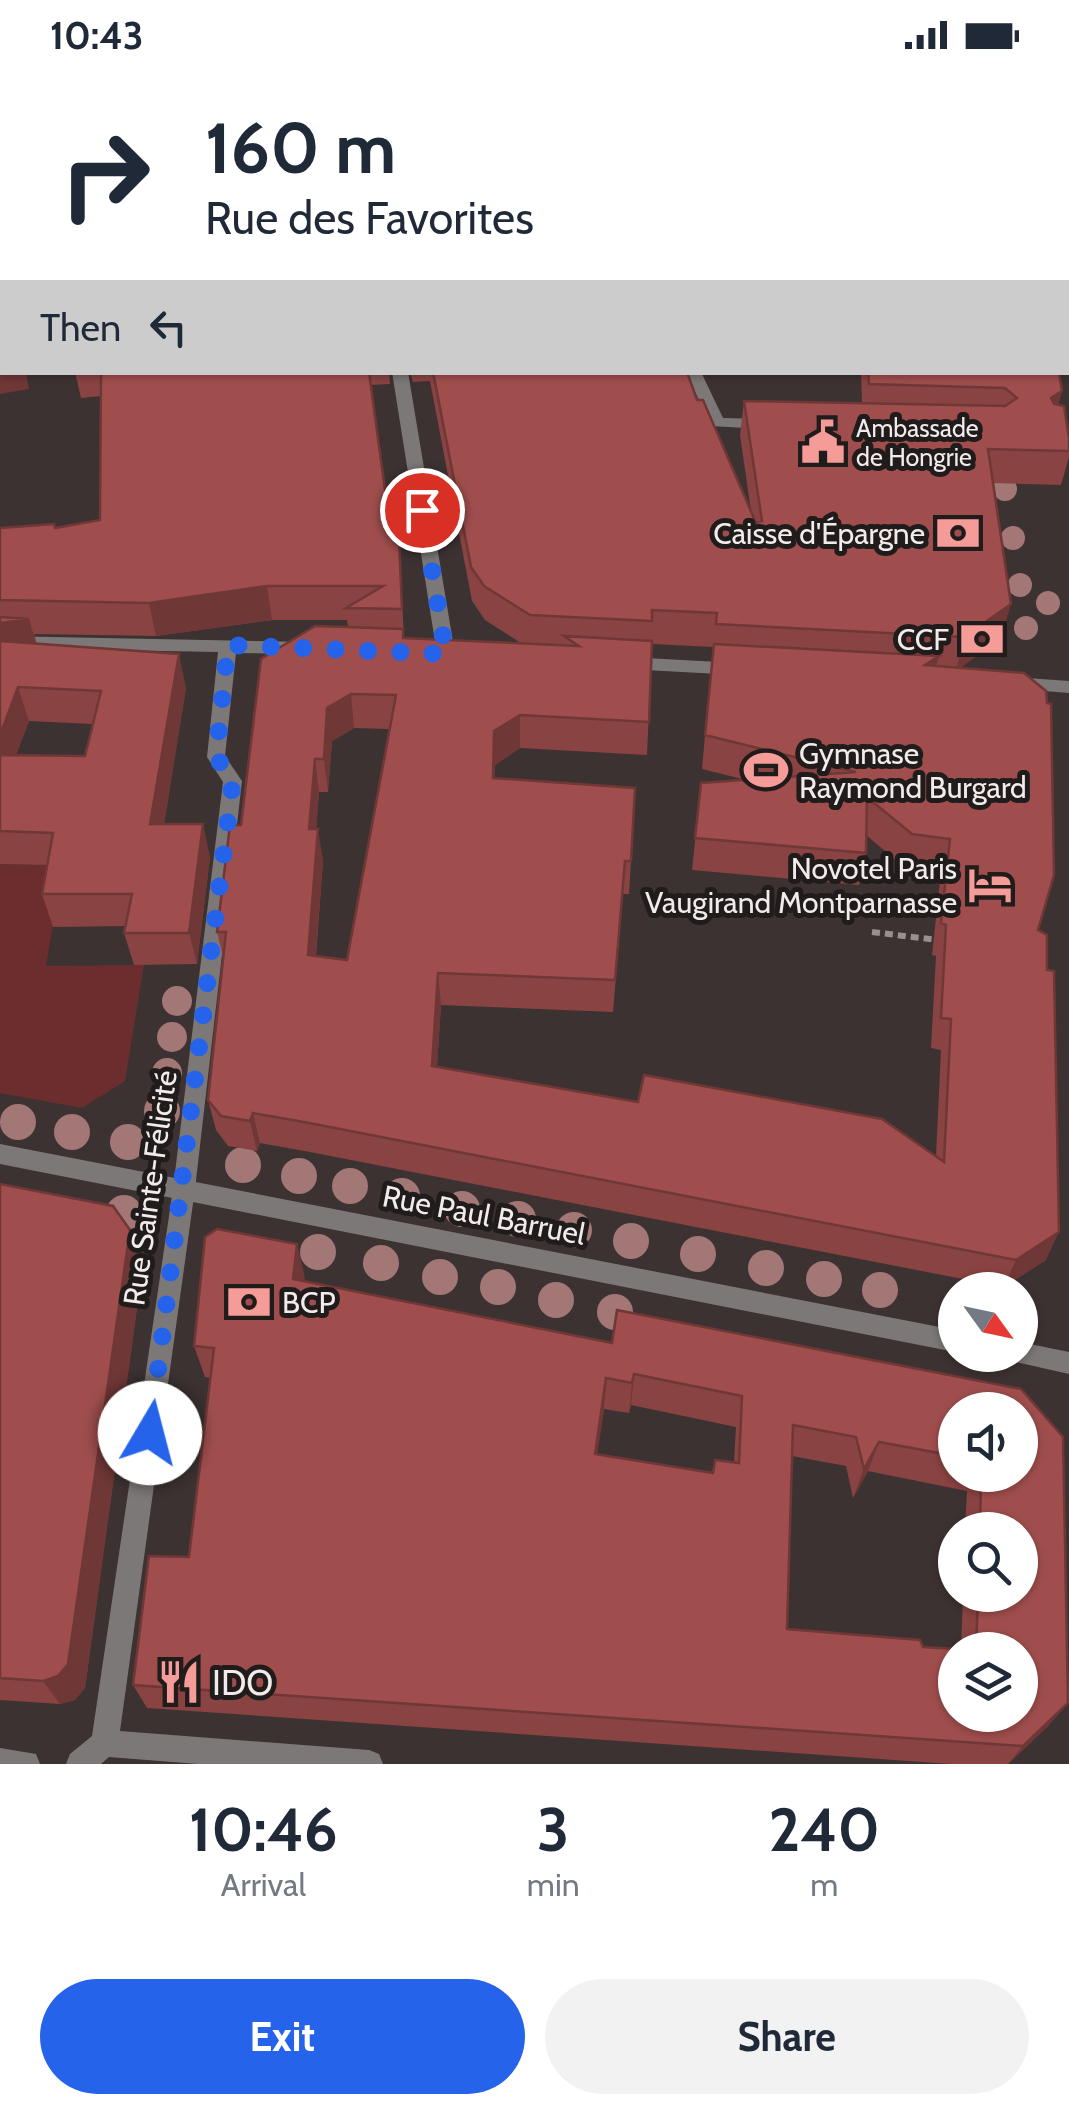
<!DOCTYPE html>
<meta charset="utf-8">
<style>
:root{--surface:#fff;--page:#f2f2f3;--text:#1f2937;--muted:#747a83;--accent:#2563eb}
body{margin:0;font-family:Cabin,sans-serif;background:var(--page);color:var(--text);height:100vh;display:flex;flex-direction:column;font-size:38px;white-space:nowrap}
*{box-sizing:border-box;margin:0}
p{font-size:32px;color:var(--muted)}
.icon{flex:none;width:55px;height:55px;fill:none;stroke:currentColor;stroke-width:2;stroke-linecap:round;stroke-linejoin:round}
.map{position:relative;height:1694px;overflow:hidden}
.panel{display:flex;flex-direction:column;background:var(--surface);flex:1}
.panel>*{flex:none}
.guide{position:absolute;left:0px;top:0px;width:1070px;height:305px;box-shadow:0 2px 8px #0004;background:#fff;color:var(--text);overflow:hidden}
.needle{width:65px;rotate:123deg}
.tools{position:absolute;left:938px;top:1202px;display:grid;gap:20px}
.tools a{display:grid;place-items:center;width:100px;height:100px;border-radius:50%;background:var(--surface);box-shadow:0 2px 8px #0004;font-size:50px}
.pin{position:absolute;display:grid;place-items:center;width:85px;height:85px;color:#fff;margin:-42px;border:5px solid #fff;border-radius:50%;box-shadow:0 2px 10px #0007}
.me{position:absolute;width:110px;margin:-55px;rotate:8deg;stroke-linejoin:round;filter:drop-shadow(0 0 8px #0008)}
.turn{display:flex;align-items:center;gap:35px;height:210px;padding:0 40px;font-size:45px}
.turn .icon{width:130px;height:130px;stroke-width:2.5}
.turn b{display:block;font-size:70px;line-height:85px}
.then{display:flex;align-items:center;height:95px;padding:0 40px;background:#0003;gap:20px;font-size:38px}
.eta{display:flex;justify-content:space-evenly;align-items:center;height:170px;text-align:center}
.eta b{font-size:60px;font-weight:700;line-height:70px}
.button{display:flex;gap:20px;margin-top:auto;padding:20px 40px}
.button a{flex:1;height:115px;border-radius:60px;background:var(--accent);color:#fff;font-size:40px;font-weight:700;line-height:115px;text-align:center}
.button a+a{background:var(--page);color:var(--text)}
.status{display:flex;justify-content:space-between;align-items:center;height:70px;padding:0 50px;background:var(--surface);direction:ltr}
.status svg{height:28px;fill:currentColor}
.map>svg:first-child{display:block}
</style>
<div class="status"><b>10:43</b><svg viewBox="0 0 49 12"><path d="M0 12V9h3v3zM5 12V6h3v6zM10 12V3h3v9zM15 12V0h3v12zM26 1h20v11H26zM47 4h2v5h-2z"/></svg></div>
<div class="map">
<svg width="1069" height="1694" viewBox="0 0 1069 1694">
<rect width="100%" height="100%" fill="#3d3232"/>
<!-- green -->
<path fill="#6b2d2d" d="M0,794L63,795L46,896L144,895L125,1011L82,1038L0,1023Z"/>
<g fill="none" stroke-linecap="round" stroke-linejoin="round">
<!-- path-far1 -->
<path stroke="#988f8e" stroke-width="5" stroke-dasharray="5 4" stroke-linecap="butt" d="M1068,72L1069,77"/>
<!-- path -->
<path stroke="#988f8e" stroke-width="6" stroke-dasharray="8 5" stroke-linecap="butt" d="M859,799L938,809
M872,862L937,870"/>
<!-- service -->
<path fill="#7d7878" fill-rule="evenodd" d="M392,302H408L455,584L446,590L437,584Z"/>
<!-- minor -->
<path fill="#7d7878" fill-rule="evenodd" d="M1068,197H1069V206H1068Z
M686,302H701L723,348L765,349L773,354L765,359L711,356Z
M0,566L308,572L317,578L308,584L236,583L225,686L242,711L195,1119L120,1661L369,1680L379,1684L383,1694H198L109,1687L101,1694H66L70,1684L92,1666L173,1119L223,712L207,687L218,582L0,578Z
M627,587L737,593L746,599L737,605L627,599L618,593Z
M1011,607L1069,611V623L1005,618L1002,613L1005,608Z
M0,1678L36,1684L40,1694H0Z"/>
<!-- tertiary -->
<path fill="#7d7878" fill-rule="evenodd" d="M1068,115H1069V123H1068Z
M0,1074L955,1260V1282L0,1094Z
M1020,1272L1069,1282V1304L1012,1291L1009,1285H1020Z"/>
<!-- secondary -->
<path fill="#a69d9c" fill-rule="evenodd" d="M1002,0H1014L1015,2H1003Z
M1068,240H1069V258H1068Z"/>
</g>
<!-- trees -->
<g fill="#a37776">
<circle cx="1005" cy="419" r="12"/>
<circle cx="1013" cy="468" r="12"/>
<circle cx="1020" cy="515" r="12"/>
<circle cx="1048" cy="533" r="12"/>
<circle cx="1026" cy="558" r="12"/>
<circle cx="177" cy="931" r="15"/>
<circle cx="172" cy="967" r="15"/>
<circle cx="167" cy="1003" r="15"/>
<circle cx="162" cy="1041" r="18"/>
<circle cx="18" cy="1052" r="18"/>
<circle cx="72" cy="1062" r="18"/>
<circle cx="128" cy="1072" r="18"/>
<circle cx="243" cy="1095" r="18"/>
<circle cx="299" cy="1106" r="18"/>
<circle cx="350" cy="1116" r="18"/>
<circle cx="402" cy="1126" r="18"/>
<circle cx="462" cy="1139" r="18"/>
<circle cx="124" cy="1143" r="18"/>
<circle cx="518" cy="1149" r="18"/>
<circle cx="574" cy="1160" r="18"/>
<circle cx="631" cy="1171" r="18"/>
<circle cx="318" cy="1182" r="18"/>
<circle cx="698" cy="1184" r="18"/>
<circle cx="381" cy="1193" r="18"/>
<circle cx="766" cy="1198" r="18"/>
<circle cx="440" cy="1207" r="18"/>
<circle cx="824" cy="1209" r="18"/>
<circle cx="498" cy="1217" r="18"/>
<circle cx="880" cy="1220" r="18"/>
<circle cx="556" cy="1230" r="18"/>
<circle cx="615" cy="1242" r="18"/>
</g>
<!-- wall -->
<path fill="#894342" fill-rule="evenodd" d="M0,0L2,2V170H0Z
M1056,0H1069V27L1068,24V2H1057Z
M75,302H389L390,314L371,315L388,442L399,470L404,568L521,573L485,550L472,531L430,311L413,312L410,302H687L697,330L751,441L740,365L744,331L862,333L861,302H1059L1062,321L1058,335L1069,368V387L1061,415L993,413L1001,568L960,598L1038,860L1046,1190L1004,1217L310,1082L260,1073L257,1081L228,1076L216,1060L208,1030L223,887L217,862L241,755L348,557L347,550H272L156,566L34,564L37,574L186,618L164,754L210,787L197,894L134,895L124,863L126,856L53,857L42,824L47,795L0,794V458H55L100,450L101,326L81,328ZM652,574L713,577L702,699L746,710L701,713L692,800L859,815L866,783V765L904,797L941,802L932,885L936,886L931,978L941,980L936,1086L437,997L441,935L613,942L623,824H629L631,791L494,709L495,695L520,678L647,685ZM29,651L93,654L85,686L16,685ZM354,658L390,659L347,890L316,886L323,791L316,759L319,722H328L332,671Z
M0,1114L143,1194L85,1618L75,1630L60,1634L0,1630Z
M297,1174L304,1211L612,1273L1021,1319L1068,1633L1048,1656L1008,1694H951L147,1638L133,1615L189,1487L211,1308L205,1307L194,1276ZM631,1335L736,1357L734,1392L715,1390L712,1402L597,1384L604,1339L629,1343ZM955,1340L1020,1405H955ZM792,1386L846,1396L853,1428L868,1401L967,1421L965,1460H1020V1525H963L961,1579L923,1577L787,1559Z"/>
<!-- shaded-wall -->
<path fill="#6f3736" d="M0,288H2V302H26L29,319L0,324Z
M1062,321L1053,355L1051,328Z
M267,516L272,550L156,566L149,533Z
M1011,534L1001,568L956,601L964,567Z
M29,549L39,583L0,588V553Z
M179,584L186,618L159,786L150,754Z
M939,586L930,619L925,595Z
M18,617L29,651L4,718L0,707V665Z
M351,624L354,658L332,671L328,722L324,689L327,638Z
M520,645V678L495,695L493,742L494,661Z
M315,689L319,722L314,792L309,759Z
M203,754L210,787L197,894L189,863Z
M318,759L323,791L313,917L308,885Z
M438,903L441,935L435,1026L432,996Z
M253,1043L260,1073L257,1081L250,1051Z
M130,1160L143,1194L85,1618L75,1630L60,1634L43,1611Z
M1059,1162L1046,1190L1004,1217L1016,1190Z
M297,1174L305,1208L300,1242L293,1209Z
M634,1304L631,1335L629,1343L632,1313Z
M606,1308L604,1339L593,1413L595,1384Z
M879,1372L868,1401L853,1428L864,1399Z
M1068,1633L1048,1656L1008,1694L1023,1676Z"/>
<!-- building -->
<path fill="#9f4e4d" stroke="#6f3736" stroke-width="2.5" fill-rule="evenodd" d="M0,0H1001L1002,2H2V135L0,136Z
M0,249H2V288H0Z
M101,302H369L388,442L394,441L399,470L402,539L346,538L383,516H267L149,533L0,530V458L54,454L55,458L100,450Z
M433,302H687L697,330H703L756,453L762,451L744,331L1005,336L1017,328L1005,318L869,314L868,302H1059L1062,321L1051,328L1054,334L1064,336L1069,368V381L988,379L1011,534L964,567L716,554L717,543L652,540V551L530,545L484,516L471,497Z
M0,547L29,549L0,553Z
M315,556L403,559V568L579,576L564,566L652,571L649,652L520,645L494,661L493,708L635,718L631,791H625L615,910L438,903L432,996L638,1032L644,1005L882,1049L944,1092L951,949L941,948L946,855L941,853L950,769L912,764L867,727L866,783L695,768L701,713L856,702L705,665L714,574L939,586L925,595L1024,603L1046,621L1047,633L1051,634L1054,805L1038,860L1047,865V900L1054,901L1059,1162L1016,1190L304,1052L253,1043L250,1051L221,1046L208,1030L226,862H217L230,755H241L261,589ZM351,624L396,625L347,890L308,885L318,759H309L315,689H324L327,638Z
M0,571L179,584L150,754H203L189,863H124L132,824H42L53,763L0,761V685L85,686L101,621L18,617L0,665Z
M0,1114L113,1136L130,1160L68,1594L58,1606L43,1611L0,1608Z
M217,1159L297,1174L293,1209L552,1261L612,1273L617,1240L1021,1319L1063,1367L1068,1633L1023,1676L133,1615L149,1486L189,1487L214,1278L194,1276L205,1167ZM634,1304L742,1326L739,1393L715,1390L713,1403L595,1384L606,1308L632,1313ZM955,1340H1020V1405H981L980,1460H1020V1525H978L976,1580H1020V1645H955V1580H975L923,1577L920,1570L787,1559L793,1355L856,1367L864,1399L879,1372L955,1386Z"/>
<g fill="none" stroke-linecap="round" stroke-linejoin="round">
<!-- route -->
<path stroke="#2563eb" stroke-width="18" stroke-dasharray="0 32.4" d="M150,1363L233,710L216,687L228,575L446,584L422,440"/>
</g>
<!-- icons -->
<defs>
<g id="civic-bare" transform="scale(3.45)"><path d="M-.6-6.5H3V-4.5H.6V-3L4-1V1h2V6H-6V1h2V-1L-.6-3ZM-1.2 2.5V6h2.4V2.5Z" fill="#f59b98" stroke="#201c1b" stroke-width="2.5" paint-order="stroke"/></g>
<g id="bank-bare" transform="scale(3.45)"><path d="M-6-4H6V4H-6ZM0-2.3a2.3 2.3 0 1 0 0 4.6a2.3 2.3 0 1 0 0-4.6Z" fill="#f59b98" stroke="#201c1b" stroke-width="2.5" paint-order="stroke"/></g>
<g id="stadium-bare" transform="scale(3.45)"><path d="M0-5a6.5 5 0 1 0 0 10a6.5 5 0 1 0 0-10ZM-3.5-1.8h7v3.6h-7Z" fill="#f59b98" stroke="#201c1b" stroke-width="2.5" paint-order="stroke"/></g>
<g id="hotel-bare" transform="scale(3.45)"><path d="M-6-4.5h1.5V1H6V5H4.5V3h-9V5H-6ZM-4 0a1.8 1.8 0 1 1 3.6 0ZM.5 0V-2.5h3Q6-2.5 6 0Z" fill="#f59b98" stroke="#201c1b" stroke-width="2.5" paint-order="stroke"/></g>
<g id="restaurant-bare" transform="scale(3.45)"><path d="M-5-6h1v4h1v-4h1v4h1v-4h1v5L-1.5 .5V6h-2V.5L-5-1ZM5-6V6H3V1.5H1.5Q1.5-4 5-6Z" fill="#f59b98" stroke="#201c1b" stroke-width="2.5" paint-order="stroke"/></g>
</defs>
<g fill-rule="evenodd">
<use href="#civic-bare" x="823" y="372"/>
<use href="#bank-bare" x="958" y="463"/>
<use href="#bank-bare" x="982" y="569"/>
<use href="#stadium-bare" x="766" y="700"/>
<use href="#hotel-bare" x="990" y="815"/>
<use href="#bank-bare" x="249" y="1232"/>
<use href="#restaurant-bare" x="179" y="1612"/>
</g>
<g text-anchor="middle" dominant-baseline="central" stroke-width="10" stroke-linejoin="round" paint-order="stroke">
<!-- far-poi labels -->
<g font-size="25" fill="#f2ebea" stroke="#201c1b" text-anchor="start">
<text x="856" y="358">Ambassade<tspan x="856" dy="29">de Hongrie</tspan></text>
</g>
<!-- poi labels -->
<g font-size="30" fill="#f2ebea" stroke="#201c1b" text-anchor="end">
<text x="925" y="463">Caisse d'Épargne</text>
<text x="949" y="569">CCF</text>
<text x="799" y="683" text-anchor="start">Gymnase<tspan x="799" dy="34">Raymond Burgard</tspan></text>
<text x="957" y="798">Novotel Paris<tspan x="957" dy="34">Vaugirand Montparnasse</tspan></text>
<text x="282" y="1232" text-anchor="start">BCP</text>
</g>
<!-- street labels -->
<g font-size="30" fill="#f2ebea" stroke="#201c1b">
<text transform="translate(150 1118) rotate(-82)">Rue Sainte-Félicité</text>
<text transform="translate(484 1145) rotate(11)">Rue Paul Barruel</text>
</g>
<!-- near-poi labels -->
<g font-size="35" fill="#f2ebea" stroke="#201c1b" text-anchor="start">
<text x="212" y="1612">IDO</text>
</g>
</g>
</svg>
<div class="tools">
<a><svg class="needle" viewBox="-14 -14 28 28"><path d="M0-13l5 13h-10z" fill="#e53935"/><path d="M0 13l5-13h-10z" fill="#747a83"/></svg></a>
<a><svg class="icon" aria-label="sound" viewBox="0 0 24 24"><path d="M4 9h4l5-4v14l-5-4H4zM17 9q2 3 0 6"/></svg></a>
<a><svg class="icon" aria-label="search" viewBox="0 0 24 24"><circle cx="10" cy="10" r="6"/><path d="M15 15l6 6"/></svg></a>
<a><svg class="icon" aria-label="layers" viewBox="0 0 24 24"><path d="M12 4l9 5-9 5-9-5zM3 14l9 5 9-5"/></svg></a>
</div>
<div class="pin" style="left:422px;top:440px;background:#d93025"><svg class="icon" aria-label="arrive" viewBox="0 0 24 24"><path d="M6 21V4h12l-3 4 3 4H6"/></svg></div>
<svg class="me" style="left:150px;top:1363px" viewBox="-20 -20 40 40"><circle r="19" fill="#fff"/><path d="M0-13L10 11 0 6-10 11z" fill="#2563eb"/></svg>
<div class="guide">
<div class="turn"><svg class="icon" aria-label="right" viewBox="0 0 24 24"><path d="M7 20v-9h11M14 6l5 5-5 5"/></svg><div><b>160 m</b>Rue des Favorites</div></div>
<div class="then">Then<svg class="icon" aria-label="left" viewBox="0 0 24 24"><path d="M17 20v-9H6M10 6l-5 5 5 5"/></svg></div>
</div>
</div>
<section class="panel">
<div class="eta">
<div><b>10:46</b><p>Arrival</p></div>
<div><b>3</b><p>min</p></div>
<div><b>240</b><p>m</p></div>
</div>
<div class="button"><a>Exit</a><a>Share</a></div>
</section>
